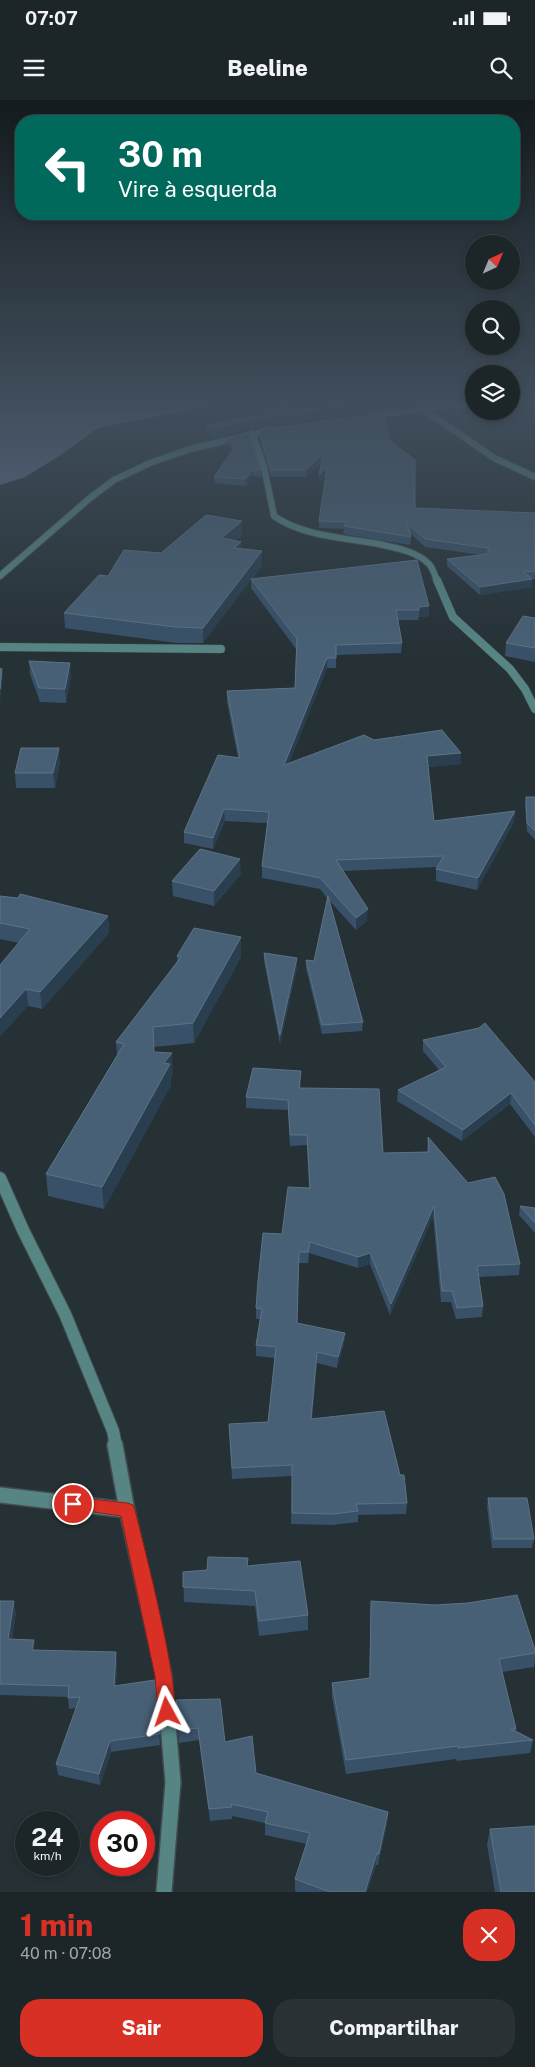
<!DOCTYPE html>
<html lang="pt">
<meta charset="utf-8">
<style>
:root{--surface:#1c2528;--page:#293134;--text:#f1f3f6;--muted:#a0a5a8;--line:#3a4245;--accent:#d93025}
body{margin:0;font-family:"Public Sans",sans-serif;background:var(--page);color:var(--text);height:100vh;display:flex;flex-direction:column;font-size:19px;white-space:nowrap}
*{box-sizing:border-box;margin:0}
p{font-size:16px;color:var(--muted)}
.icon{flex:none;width:28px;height:28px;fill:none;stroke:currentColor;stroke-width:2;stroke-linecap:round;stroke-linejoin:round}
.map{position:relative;height:1792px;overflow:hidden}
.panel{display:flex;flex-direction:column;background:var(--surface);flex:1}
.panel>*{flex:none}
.banner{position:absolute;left:15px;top:15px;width:505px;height:105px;border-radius:20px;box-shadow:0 2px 8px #0003,0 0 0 1px var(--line);background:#00695c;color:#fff;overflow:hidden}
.needle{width:32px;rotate:44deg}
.tools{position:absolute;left:465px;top:135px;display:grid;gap:10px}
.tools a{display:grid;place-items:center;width:55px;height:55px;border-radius:50%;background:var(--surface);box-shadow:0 2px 8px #0003,0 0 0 1px var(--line);font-size:25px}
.speed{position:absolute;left:15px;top:1711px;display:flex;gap:10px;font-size:25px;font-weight:700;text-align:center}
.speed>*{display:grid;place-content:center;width:65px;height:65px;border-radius:50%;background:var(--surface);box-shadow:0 2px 8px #0003,0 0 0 1px var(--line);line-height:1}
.speed small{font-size:12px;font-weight:400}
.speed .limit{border:8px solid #d22;background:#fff;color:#111}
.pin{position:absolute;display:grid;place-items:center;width:42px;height:42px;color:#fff;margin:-21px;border:2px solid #fff;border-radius:50%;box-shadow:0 1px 5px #0007}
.me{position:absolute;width:55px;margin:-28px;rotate:355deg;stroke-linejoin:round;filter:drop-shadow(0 0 4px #0008)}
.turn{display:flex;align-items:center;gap:18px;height:105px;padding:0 20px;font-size:22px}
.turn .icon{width:65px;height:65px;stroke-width:2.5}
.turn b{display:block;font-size:35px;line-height:42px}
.round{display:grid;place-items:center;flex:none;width:52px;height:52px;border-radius:20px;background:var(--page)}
.head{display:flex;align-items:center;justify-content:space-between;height:85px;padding:0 20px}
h1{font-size:30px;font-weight:800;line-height:38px;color:var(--accent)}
.cta{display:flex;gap:10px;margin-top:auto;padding:10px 20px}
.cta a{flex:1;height:58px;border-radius:20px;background:var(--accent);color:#fff;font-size:20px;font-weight:800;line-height:58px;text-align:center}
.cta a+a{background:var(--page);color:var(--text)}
.status{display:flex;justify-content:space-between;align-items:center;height:35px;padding:0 25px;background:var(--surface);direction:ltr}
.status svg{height:14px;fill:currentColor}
header{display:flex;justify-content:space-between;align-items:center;height:65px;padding:0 20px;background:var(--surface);font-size:22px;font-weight:800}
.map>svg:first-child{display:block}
</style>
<div class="status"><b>07:07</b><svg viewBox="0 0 49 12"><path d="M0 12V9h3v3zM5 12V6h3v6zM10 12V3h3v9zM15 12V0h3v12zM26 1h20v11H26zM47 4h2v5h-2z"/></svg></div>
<header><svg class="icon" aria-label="menu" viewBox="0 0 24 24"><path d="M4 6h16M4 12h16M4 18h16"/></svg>Beeline<svg class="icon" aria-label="search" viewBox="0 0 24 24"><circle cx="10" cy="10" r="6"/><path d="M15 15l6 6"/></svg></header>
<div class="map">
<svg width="535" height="1792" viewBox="0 0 535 1792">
<rect width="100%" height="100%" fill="#253135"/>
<!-- water -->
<path fill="#677092" d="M0,301H235L98,328L59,356L25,377L0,385Z"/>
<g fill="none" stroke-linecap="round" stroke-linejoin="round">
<!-- minor-far3 casing -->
<g stroke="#414c50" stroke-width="8">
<path id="minor-far3" d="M422,308L494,358L535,377
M369,316L474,302
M252,333L264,367L274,416C302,436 345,438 379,444C396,448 416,451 429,464C433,468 435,476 437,481
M0,476L90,398L114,380L150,363L190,349L271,330"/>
</g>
<!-- minor-far2 casing -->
<g stroke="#414c50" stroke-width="9">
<path id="minor-far2" d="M437,480L453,517L510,569L525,589L535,609
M0,547L221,549"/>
</g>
<!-- minor-far1 casing -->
<g stroke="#414c50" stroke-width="14">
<path id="minor-far1" d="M0,1078L23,1130L65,1214L113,1331L116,1346"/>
</g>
<!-- minor casing -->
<g stroke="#414c50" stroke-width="18">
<path id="minor" d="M115,1345L127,1410L164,1576L173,1682L164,1792
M0,1395L127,1410"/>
</g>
<!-- minor-far3 -->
<use href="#minor-far3" stroke="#568584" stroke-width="6"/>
<!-- minor-far2 -->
<use href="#minor-far2" stroke="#568584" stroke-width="8"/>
<!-- minor-far1 -->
<use href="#minor-far1" stroke="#568584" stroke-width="12"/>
<!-- minor -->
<use href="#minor" stroke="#568584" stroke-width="15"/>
</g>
<!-- wall -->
<path fill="#385169" d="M267,301L380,310L251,328L215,338L207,333V325L272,313L267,311Z
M259,330L390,341L415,408L535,413V479H532V487L480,495L447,466V459L482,455L425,447L410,433L411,437L410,445L343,434L344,429L319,428V421L326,375L319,382V375L322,362L306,377H271L259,337Z
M249,333L261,370V377L252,376L246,386L214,383V377L233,350L226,345V339Z
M242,435L236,441L242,449L262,451V465L252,479L417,460L429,516L419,517L418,520H398L402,543L401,553L336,555V568H327L289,663L374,640L461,653V664L428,667L434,721L515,711L514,722L477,790L436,781V769L437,767L343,771L367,821L356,830L328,799L363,922L362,931L322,934L306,868V860L314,861L327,798L320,789L262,778V766L267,723L225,721L213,749L184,743V732L238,658L227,602V591L295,588L296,549L251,488V479L203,543H176L65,528L64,513L108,476Z
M535,518V562L505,556L506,543Z
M29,561L71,576L66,603L40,602L30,574Z
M60,662L55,688H16L15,673Z
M526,697H535V740L527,731L525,705Z
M241,774L214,806L173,796L172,781Z
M0,796L108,816L109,833L42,909L28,906L19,843L0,839Z
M241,837V857L194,943L154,947V952L173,974L171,976V985L104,1109L48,1096L46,1074L117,955L116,942L177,862V856Z
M264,853L297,867L280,944L264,861Z
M423,940L535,982V1037L510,1004L462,1041L397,1001L398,990L439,970L423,951Z
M301,981L300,988L383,1053L427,1052L428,1037L520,1164L519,1175L479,1177L483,1206L482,1217L456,1219L451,1202H441L433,1117L390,1215L370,1164L358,1168L309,1153L308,1163H298L297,1223L345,1233L344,1244L337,1268L317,1263L312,1319L407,1403L406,1414L358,1415V1422L332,1425L291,1424L292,1376L232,1379L229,1324L268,1322L275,1258L256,1256V1245L260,1219H256V1208L282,1134L309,1088L307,1045L290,1046L288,1010L246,1008V997Z
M520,1106L535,1108V1133L519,1115Z
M488,1398L534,1439L532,1448H492L487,1407Z
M248,1458V1466L308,1515V1530L259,1536L255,1506L184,1502L183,1472L207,1470Z
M0,1501L16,1512L12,1539L35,1550L117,1563L116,1586L155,1580L160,1645L111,1652L100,1685L58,1675L56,1664L76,1608L69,1609L68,1597L0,1595Z
M371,1501L535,1550V1558L534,1567L502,1572L516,1629V1631L533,1640L530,1653L457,1661L456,1659L346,1674L332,1597V1583L369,1578Z
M176,1600L225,1642L256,1673L388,1712L387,1724L378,1765H376L367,1792H297L295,1791V1779L307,1744L265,1735V1723L232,1716V1719L210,1721L199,1640L179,1643Z
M490,1729L535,1792H495L487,1745Z"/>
<!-- shaded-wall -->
<path fill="#293e4f" d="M380,302V310L251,328L215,338V329L251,319Z
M323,354V361L306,377V370Z
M327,367V374L319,382V375Z
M252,370V376L246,386V379Z
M242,421V435L223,453L222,438Z
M241,442L242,456L234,448Z
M262,451V465L203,543V528Z
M532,479V487L480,495V487Z
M429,506V516L419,517V507Z
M327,558V568L284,676V665Z
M70,563L71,576L66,603L65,589Z
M2,569L3,576L0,604V589Z
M59,648L60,662L55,688L53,673Z
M461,653V664L426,667L427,656Z
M224,709L225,721L213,749V738Z
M515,711L514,722L477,790L478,778Z
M240,759L241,774L214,806V791Z
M368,809L367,821L356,830V818Z
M108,816L109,833L42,909L40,892Z
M241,837V857L194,943L193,923Z
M297,858V867L280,944V935Z
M26,889L28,906L0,937V918Z
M172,953L173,974L171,976V985L104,1109L102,1087L164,963Z
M511,993L510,1004L462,1041L463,1030Z
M434,1106L433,1117L390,1215L391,1204Z
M370,1153V1164L358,1168V1157Z
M345,1233L344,1244L337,1268L338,1257Z
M317,1252V1263L311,1330V1319Z
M14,1501L16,1512L10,1550L8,1539Z
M34,1540L35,1551L32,1550Z
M116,1552L117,1563L115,1597L114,1586Z
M110,1641L111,1652L100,1685L99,1674Z
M388,1712L387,1724L378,1765L379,1754Z
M377,1753L376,1765L367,1792H365Z"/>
<!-- building -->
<path fill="#486075" stroke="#5e7285" d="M267,301H380V302L251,319L215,329L207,325L292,309L267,303Z
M383,313L390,341L415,360V408L535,413V471L524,472L532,479L480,487L447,459L488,454V448L425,439L407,423L411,437L344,426L347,422L319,421L327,367L319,375L323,354L306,370H271L259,330Z
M249,333L261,370H252L246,379L214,377L236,345L226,339Z
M206,415L242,421L222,438L241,442L234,448L262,451L203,528L175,527L64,513L99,475L108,476L124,450L161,453Z
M417,460L429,506L419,507V510H396L402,543L336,545V558H327L284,665L364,635L374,640L442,630L461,653L427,656L434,721L515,711L478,778L436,769L444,756L336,760L368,809L356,818L320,778L262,766L269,712L224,709L213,738L184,732L218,655L240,658L227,591L295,588L297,539L251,479Z
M523,516L535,518V548L506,543Z
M29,561L70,563L65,589L39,588Z
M0,568L2,569L0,589Z
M21,648H59L53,673H15Z
M526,697H535V731L527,723Z
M200,749L240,759L214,791L172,781Z
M20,794L108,816L40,892L26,889L0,918V865L30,829L0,823V796L18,798Z
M328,796L363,922L322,925L306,860L314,861Z
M194,828L241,837L193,923L153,927L154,952L172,953L164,963L170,964L102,1087L46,1074L124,944L116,942L181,857L177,856Z
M264,853L297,858L280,935Z
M485,923L535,982V1025L511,993L463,1030L398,990L446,967L423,940L479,928Z
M253,968L301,971L299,988L379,989L383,1053L429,1052L428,1037L468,1083L495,1077L504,1094L520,1164L477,1166L483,1206L457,1208L452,1191H442L434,1106L391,1204L370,1153L358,1157L310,1142L308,1152H299L297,1223L345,1233L338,1257L317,1252L311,1319L384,1311L400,1375H404L407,1403L356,1404L358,1411L333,1414L292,1413V1365L232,1368L229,1324L268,1322L276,1247L256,1245L262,1209L256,1208L258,1181L263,1133L282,1134L288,1087L310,1088L307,1035H290L288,1000L246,997Z
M520,1106L535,1108V1123Z
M488,1398H527L534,1439H494Z
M208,1457L248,1458L247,1466L300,1461L308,1515L259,1521L255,1491L183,1487V1472L207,1470Z
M517,1495L535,1550V1553L499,1559L516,1629H511L533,1640L458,1648V1646L346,1660L332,1583L370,1578L371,1501L435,1505L468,1503Z
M0,1501H14L8,1539L34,1540L32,1550L116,1552L114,1586L155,1580L160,1634L110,1641L99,1674L56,1664L80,1597L68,1598L69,1586L0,1584Z
M220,1599L225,1642L252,1636L256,1673L388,1712L379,1754L377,1753L365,1792H330L295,1779L310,1733L265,1723L268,1712L231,1704L232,1707L209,1709L198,1628L178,1630L176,1600Z
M535,1726V1792H501L490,1729Z"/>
<!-- sky -->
<linearGradient id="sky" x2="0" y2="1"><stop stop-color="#141b1d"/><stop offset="0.55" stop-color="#404e5c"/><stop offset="1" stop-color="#404e5c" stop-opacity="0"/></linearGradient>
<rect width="535" height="552" fill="url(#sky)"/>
<!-- route -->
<path fill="#d93025" stroke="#8d1f18" d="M73,1397L127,1403L133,1405L135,1410C143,1443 183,1595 173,1617L167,1620L161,1617L158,1612L155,1576L121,1416L67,1408L65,1404L67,1399Z"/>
</svg>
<div class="tools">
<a><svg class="needle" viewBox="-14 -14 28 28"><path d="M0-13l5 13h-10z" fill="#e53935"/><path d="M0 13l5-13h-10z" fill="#a0a5a8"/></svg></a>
<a><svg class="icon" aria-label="search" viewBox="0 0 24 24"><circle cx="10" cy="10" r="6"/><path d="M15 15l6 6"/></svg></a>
<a><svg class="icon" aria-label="layers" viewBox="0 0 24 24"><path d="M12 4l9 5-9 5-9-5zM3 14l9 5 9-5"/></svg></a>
</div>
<div class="speed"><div>24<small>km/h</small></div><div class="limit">30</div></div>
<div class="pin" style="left:73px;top:1404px;background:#d93025"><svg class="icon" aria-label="arrive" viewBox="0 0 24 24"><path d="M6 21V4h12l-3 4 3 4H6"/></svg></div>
<svg class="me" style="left:167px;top:1612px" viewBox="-20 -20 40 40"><path d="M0-17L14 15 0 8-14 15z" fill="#d93025" stroke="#fff" stroke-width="4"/></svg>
<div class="banner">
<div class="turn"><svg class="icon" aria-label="left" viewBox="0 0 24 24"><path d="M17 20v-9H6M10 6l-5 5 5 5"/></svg><div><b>30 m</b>Vire à esquerda</div></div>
</div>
</div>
<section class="panel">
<div class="head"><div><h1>1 min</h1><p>40 m · 07:08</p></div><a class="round" style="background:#d93025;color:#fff"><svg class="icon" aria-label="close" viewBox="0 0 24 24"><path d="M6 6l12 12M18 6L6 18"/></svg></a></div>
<div class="cta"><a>Sair</a><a>Compartilhar</a></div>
</section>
